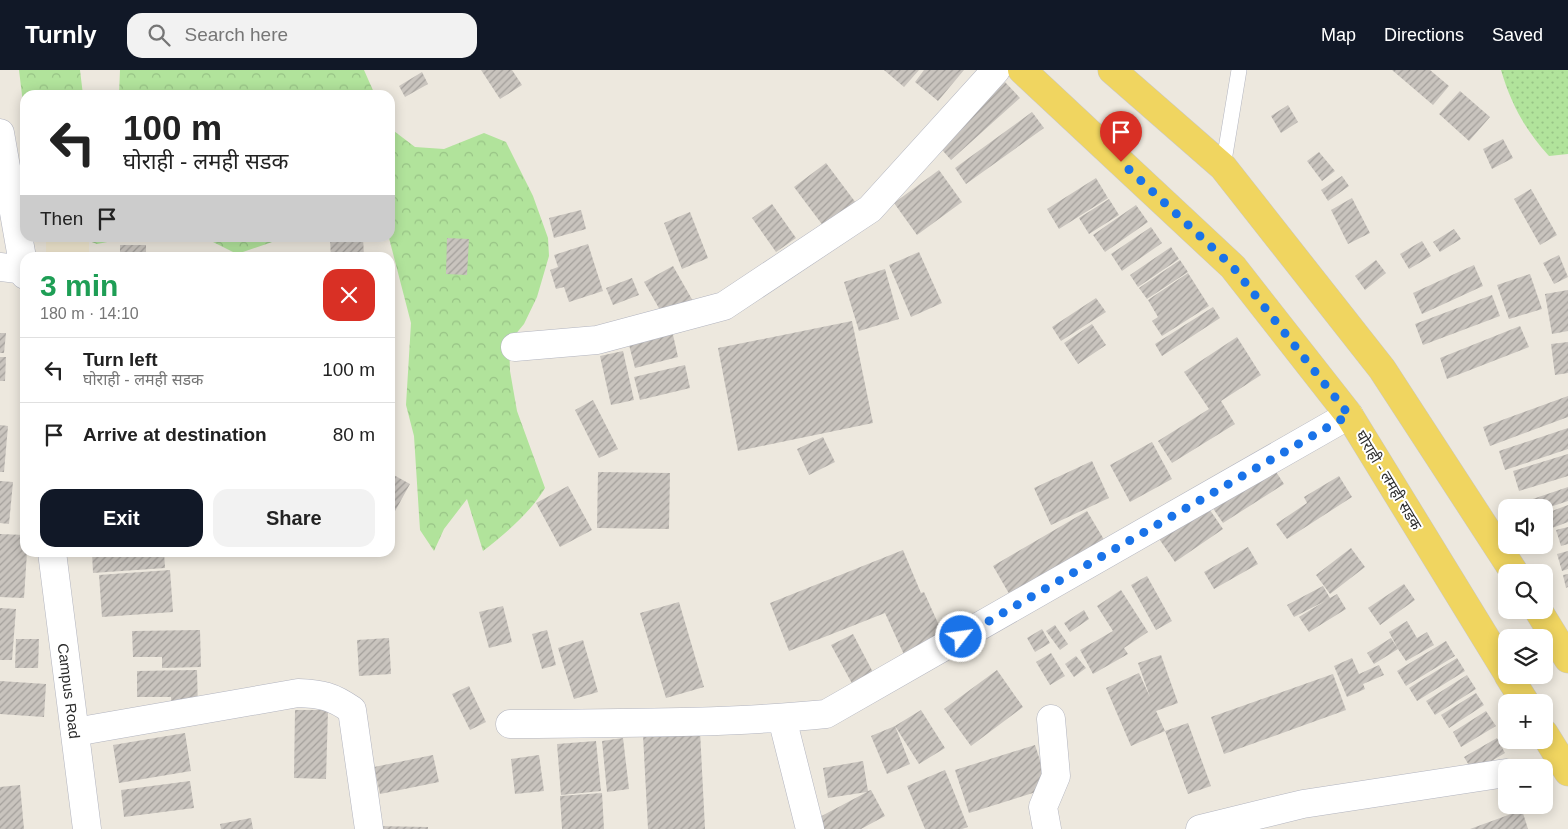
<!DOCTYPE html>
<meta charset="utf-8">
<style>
:root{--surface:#fff;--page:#f2f2f2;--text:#222;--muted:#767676;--line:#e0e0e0;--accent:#111827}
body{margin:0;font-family:Helvetica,"Noto Sans Devanagari",sans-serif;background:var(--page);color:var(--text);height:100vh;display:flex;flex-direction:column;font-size:19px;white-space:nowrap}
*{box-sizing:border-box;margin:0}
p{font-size:16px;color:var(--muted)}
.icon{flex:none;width:28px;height:28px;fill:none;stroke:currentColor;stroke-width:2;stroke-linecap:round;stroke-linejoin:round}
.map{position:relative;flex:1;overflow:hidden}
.details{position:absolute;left:20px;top:182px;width:375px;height:305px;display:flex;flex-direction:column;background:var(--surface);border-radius:15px;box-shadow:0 2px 12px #0003}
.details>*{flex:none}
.guide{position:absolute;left:20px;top:20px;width:375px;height:152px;border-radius:15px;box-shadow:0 2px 12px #0003;background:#fff;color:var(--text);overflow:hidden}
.tools{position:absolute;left:1498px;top:429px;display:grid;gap:10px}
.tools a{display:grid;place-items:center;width:55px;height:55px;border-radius:10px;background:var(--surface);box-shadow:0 2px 12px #0003;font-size:25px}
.pin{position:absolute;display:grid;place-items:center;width:42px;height:42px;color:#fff;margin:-51px -21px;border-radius:50% 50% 50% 0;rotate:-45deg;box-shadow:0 0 5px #0007}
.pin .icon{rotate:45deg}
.me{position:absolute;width:55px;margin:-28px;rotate:60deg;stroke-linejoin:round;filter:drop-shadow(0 0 4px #0008)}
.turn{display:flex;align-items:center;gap:18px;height:105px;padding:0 20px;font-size:22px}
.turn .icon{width:65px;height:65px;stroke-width:2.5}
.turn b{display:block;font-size:35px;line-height:42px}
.then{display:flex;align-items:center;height:48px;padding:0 20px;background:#0003;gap:10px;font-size:19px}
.round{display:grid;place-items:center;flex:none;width:52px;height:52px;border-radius:15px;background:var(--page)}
.head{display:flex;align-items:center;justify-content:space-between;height:85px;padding:0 20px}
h1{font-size:30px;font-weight:600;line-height:38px;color:#1e9e55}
.button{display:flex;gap:10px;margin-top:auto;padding:10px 20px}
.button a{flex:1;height:58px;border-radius:15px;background:var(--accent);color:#fff;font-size:20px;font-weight:600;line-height:58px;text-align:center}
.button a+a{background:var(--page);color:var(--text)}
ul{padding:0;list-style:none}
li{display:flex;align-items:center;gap:15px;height:65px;padding:0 20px;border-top:1px solid var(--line)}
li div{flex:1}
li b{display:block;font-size:19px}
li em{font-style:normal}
header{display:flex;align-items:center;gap:30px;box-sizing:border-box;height:70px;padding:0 25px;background:var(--accent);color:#fff}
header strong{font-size:24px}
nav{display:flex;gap:28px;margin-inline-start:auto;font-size:18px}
.search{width:350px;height:45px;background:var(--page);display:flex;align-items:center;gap:12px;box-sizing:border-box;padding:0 18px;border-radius:15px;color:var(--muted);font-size:19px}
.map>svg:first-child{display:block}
</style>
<header>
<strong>Turnly</strong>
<div class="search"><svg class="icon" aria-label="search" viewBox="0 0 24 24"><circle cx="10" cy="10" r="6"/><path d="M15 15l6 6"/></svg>Search here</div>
<nav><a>Map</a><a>Directions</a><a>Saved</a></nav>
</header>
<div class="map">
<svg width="1568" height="759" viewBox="0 0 1568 759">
<defs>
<pattern id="grass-dots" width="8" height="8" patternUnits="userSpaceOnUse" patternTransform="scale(1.25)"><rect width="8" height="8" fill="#b1e39b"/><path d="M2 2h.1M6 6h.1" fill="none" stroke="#98c386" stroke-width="1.8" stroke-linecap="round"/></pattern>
<pattern id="forest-crowns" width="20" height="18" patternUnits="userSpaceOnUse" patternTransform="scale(1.25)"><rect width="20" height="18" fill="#b1e39b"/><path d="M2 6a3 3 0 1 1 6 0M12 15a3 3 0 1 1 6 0" fill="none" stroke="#98c386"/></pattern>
<pattern id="building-hatch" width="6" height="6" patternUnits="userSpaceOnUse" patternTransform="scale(1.25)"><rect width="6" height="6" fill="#c9c4be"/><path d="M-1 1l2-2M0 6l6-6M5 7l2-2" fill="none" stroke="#a39f9b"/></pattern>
</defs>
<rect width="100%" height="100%" fill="#ede8de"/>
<!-- education -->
<path fill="#efe6ce" d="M46,168H89V183L46,184Z"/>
<!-- grass -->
<path fill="url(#grass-dots)" d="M1501,0H1568V84L1549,86C1525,60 1511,34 1501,0Z"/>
<!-- forest -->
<path fill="url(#forest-crowns)" d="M19,0H80L83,25H25V50Z
M120,0H364L375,25H119Z
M390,58L415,77L444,79L484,63L506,72L533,126L548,168L549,186L537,227L524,254L509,272L510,301L517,341L545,418C530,443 506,463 483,481L467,429L444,459L434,481L420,460L414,366L406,335L411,253L389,168Z
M81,168H128L97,174Z
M205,168H284L237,184Z"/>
<!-- building -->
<path fill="url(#building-hatch)" d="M481,0H512L522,15L500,29Z
M884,0H919L904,17Z
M924,0H964L938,31L915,12Z
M1392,0H1430L1449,16L1433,35Z
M422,2L428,14L405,27L399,16Z
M1005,12L1020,28L951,90L936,73Z
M1460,21L1490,47L1469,71L1439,44Z
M1288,35L1298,52L1281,63L1271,46Z
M1032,42L1044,58L966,114L955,98Z
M1503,69L1513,88L1492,99L1483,79Z
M1319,82L1335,101L1322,111L1307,91Z
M826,93L856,133L824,157L794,117Z
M939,100L962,132L917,165L894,133Z
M1342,106L1349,116L1328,131L1321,120Z
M1096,108L1108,128L1059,159L1047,139Z
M1531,119L1557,165L1540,175L1514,129Z
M1352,128L1370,163L1348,174L1331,140Z
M1109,129L1119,145L1089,164L1079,148Z
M772,134L796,168L776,182L752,148Z
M1136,135L1148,152L1105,182L1093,165Z
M581,140L586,159L554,168L549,148Z
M690,142L708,188L682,199L664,153Z
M1151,157L1162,173L1122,201L1111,184Z
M1454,159L1461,169L1440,182L1433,172Z
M330,168H363L364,186L331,188Z
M447,168L469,169L467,205L446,204Z
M1422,171L1431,186L1409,199L1400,184Z
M588,174L603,221L569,232L564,217L556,219L550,200L558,197L554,185Z
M120,175H146V188H120Z
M1171,177L1179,189L1138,217L1130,205Z
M919,182L942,233L911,247L889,195Z
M1559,185L1568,207L1554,214L1543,193Z
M1180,190L1188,202L1147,229L1139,218Z
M1376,190L1386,203L1365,220L1355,206Z
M1474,195L1483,216L1422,244L1413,223Z
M673,196L693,231L664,247L644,212Z
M885,199L899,249L859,261L844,212Z
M1188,203L1209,236L1162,266L1152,251L1158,247L1148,230Z
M1530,204L1542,239L1509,249L1497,215Z
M632,208L639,225L613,235L606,218Z
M1568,220V261L1552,264L1545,224Z
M1492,225L1500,246L1423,275L1415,254Z
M1096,228L1106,242L1061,271L1052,257Z
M1213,237L1220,248L1162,286L1155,274Z
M852,251L873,353L738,381L718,278Z
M1092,254L1106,275L1078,294L1064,273Z
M671,256L678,287L635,298L627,267Z
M1520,256L1529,277L1447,309L1440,288Z
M0,263H6L4,283H0Z
M1237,267L1261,305L1221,331L1235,354L1172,393L1158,371L1209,339L1184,302Z
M1568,272V303L1555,305L1551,274Z
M623,281L634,330L611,335L600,286Z
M0,287H6L5,311H0Z
M685,295L690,318L640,330L634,307Z
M1568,326V347L1490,376L1483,357Z
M593,330L618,379L599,388L575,340Z
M0,355L8,356L4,402H0Z
M1568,358V379L1505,400L1499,381Z
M823,367L835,392L809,405L797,379Z
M1152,372L1172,409L1130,432L1110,395Z
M1568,384V406L1519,421L1513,401Z
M1267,388L1284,414L1223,453L1206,428Z
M1092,391L1109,428L1051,455L1034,418Z
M598,402L670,403L669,459L597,458Z
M390,403L410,414L394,443L390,441Z
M1339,406L1352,427L1287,469L1276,454L1307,433L1304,427Z
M0,411L13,412L9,454L0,453Z
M568,416L592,460L560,477L536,433Z
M1568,417V431L1544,439V438H1522L1521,433Z
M1201,427L1223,459L1175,492L1153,460Z
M1568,435V452L1544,461V444Z
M1087,441L1106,473L1011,527L993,496Z
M1568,457V474L1561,476L1556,460Z
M0,464L25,465V482H27L24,528L0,527Z
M1248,477L1258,494L1214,519L1204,502Z
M1351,478L1365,497L1330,524L1316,505Z
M903,480L921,523L924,522L946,571L906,589L885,543L789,581L770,533Z
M1568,481V499L1562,501L1557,484Z
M92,482H164L165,498L93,503Z
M170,500L173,542L102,547L99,505Z
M1568,504V517L1566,518L1563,505Z
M1147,506L1172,551L1156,560L1131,515Z
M1404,514L1415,530L1380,555L1368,538Z
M1323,516L1330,528L1337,524L1346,539L1309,562L1299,547L1325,531L1294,547L1287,535Z
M1121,520L1148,562L1124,578L1128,584L1093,604L1080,580L1113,561L1097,536Z
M679,532L704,617L666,628L640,543Z
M503,536L512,572L489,578L479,542Z
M0,538L16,539L12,590H0Z
M1084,540L1089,549L1070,562L1064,553Z
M1407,551L1417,568L1427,562L1434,575L1406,591L1398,579L1374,594L1367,583L1391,568L1398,579L1389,562Z
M1055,555L1068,574L1060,580L1046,561Z
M1042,559L1050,573L1035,582L1027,568Z
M200,560L201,597L162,598V587H133L132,561Z
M547,560L556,595L542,599L532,564Z
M853,564L876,608L855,619L831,575Z
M389,568L391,604L359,606L357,570Z
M16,569H39L38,598H15Z
M583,570L598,622L574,629L558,578Z
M1446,571L1455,586L1406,616L1397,601Z
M1051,583L1065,606L1050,615L1036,592Z
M1161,585L1178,633L1156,641L1165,661L1131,676L1106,618L1139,603L1150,627L1138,593Z
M1076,586L1086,598L1074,607L1065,594Z
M1352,588L1359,604L1379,595L1384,605L1363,614L1365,619L1347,627L1334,596Z
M1457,588L1465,601L1417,631L1409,618Z
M197,600L198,640L172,641L171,627H137V601Z
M997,600L1023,637L971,676L944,639Z
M1333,604L1346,640L1224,684L1211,647Z
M1467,605L1476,619L1435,645L1426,631Z
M0,611L46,614L44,647L0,644Z
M469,616L486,652L470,660L452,624Z
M1476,623L1484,635L1449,658L1441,645Z
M295,640H328L326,709L294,708Z
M921,640L945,678L919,694L895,656Z
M1486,641L1496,656L1461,677L1453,662Z
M1188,653L1211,716L1188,724L1165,661Z
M895,656L910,694L887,704L871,666Z
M700,661L705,759H648L643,665Z
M185,663L191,701L119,713L113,675Z
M623,668L629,719L607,722L602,671Z
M1497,668L1505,683L1473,702L1464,687Z
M596,671L601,721L561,725L557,674Z
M1035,675L1049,718L969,743L955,700Z
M433,685L439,712L380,724L374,697Z
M539,685L544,721L515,724L511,689Z
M863,691L868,721L871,720L885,746L861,759H819L814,750L867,722L828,728L823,698Z
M945,700L968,757L962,759H925L907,716Z
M190,711L194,738L124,747L121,720Z
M20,715L24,759H0V717Z
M602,723L604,759H562L560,726Z
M1522,740L1528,759H1470Z
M251,748L253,759H221L220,754Z
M374,756L428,757V759H374Z"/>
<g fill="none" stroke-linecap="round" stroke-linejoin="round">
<!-- service casing -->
<g stroke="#b2b4bf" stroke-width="16">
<path id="service" d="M1223,97L1239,0"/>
</g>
<!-- minor casing -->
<g stroke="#b2b4bf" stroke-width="29">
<path id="minor" d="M0,197L25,200
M515,277L597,270L724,236L870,139L996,0
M782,648L810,759
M510,654C616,653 722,654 826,644L1349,345
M75,662L298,623C322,624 332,626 352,640L369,759
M1047,759L1043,737L1056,706L1051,649
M1200,759L1303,734L1506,703"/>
</g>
<!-- tertiary casing -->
<g stroke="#b2b4bf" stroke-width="29">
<g id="tertiary">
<path d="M0,63L25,205"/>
<path id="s1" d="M52,482L87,759"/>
</g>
</g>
<!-- primary casing -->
<g stroke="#c8c8c8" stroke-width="29">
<path id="primary" d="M1022,0L1233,197L1349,345L1506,601
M1112,0L1223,97L1382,299L1514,502
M1538,540L1568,589
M1508,605L1525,632
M1544,663L1568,702"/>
</g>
<!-- service -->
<use href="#service" stroke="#fff" stroke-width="15"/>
<!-- minor -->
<use href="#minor" stroke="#fff" stroke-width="28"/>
<!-- tertiary -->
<use href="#tertiary" stroke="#fff" stroke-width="28"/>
<!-- primary -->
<use href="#primary" stroke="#f0d560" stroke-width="28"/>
</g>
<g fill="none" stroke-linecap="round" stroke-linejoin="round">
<!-- route -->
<path stroke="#1a73e8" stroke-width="9" stroke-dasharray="0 16.2" d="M961,567L1349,345L1233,197L1121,92"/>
</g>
<g text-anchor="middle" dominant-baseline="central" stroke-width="4" stroke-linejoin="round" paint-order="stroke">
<!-- street labels -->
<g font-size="15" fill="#2c2c2c" stroke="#fff">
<text transform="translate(1389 410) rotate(59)">घोराही - लमही सडक</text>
<text stroke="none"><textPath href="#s1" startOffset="140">Campus Road</textPath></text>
</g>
</g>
</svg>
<div class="tools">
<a><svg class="icon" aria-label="sound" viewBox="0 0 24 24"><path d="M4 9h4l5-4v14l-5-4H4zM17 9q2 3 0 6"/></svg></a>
<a><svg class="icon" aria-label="search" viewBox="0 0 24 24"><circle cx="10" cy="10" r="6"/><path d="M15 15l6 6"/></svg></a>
<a><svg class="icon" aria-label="layers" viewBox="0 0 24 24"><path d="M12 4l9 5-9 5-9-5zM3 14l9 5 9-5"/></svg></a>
<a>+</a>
<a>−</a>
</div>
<div class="pin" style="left:1121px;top:92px;background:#d93025"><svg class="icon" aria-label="arrive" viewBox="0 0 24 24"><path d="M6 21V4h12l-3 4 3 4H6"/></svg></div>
<svg class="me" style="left:961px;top:567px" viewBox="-20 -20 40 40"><circle r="17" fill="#1a73e8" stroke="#fff" stroke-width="3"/><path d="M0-11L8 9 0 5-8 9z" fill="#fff"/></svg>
<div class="guide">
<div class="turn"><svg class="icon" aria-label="left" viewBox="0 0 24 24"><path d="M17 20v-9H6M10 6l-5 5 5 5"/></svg><div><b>100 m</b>घोराही - लमही सडक</div></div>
<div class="then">Then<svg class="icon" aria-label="arrive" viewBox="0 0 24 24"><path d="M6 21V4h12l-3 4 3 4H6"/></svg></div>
</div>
<section class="details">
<div class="head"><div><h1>3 min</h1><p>180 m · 14:10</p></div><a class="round" style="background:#d93025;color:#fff"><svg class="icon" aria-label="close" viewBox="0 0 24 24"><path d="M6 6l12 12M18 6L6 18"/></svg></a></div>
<ul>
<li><svg class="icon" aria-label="left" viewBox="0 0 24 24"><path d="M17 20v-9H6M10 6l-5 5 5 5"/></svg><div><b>Turn left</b><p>घोराही - लमही सडक</p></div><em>100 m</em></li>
<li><svg class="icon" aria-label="arrive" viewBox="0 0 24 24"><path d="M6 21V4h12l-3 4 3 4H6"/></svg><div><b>Arrive at destination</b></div><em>80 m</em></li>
</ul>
<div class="button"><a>Exit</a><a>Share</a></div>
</section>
</div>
